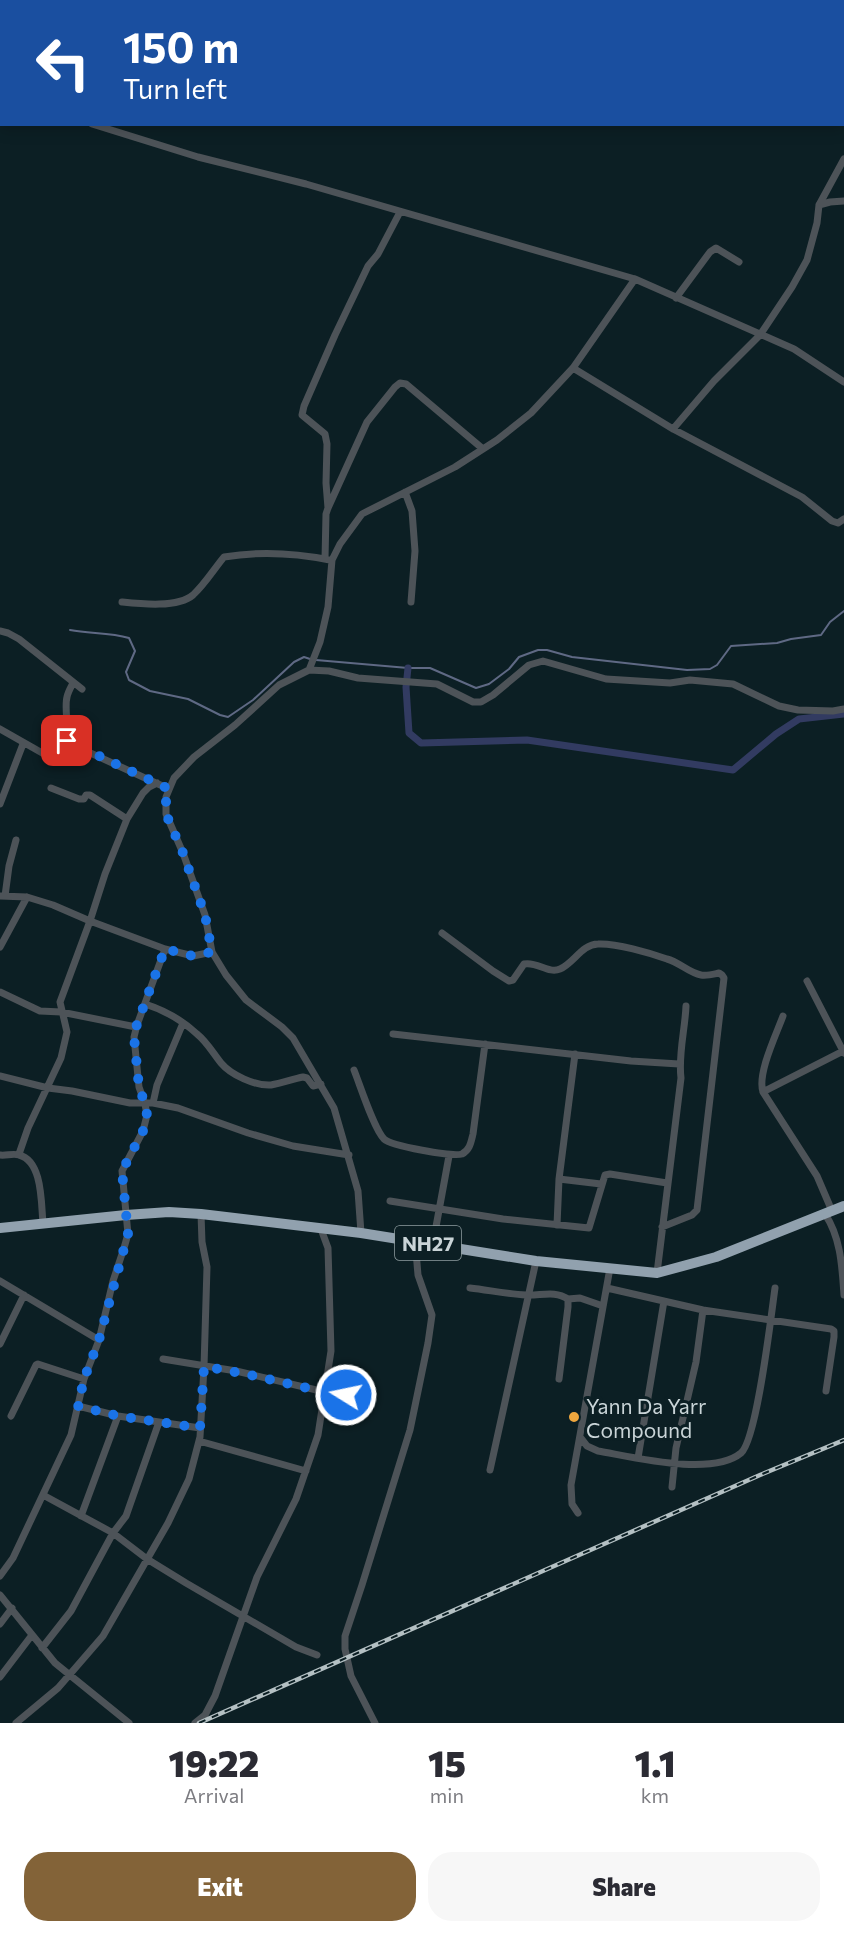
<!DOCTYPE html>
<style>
:root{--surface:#fff;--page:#f7f7f7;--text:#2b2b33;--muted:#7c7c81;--accent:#836338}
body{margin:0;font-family:Commissioner,sans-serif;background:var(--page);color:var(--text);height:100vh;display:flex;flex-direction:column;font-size:22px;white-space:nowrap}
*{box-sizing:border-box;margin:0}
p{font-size:20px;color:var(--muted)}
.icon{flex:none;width:33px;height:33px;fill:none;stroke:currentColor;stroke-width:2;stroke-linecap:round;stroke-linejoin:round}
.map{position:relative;height:1723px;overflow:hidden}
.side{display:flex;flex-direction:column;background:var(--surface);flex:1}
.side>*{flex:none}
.guide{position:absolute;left:0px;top:0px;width:844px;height:126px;box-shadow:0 3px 15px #0003;background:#1a4fa0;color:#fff;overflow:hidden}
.pin{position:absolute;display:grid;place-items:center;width:51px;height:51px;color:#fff;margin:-26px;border-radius:12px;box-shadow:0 3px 9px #0006}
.me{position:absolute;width:66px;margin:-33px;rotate:280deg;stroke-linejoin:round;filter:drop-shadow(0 0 4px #0008)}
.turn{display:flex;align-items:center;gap:21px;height:126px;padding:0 24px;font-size:27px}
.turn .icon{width:78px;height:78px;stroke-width:2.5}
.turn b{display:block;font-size:42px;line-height:51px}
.eta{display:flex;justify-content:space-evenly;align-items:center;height:102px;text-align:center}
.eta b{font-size:36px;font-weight:800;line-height:42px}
.button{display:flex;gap:12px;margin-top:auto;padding:12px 24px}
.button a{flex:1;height:69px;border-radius:24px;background:var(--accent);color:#fff;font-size:24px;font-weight:800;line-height:69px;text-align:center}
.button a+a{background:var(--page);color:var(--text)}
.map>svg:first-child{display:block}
</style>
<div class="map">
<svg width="844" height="1723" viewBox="0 0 844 1723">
<rect width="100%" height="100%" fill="#0c1f24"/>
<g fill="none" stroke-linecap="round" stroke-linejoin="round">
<!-- stream -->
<path stroke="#5f6984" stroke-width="2" d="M70,630C90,634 109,632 129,638L135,651L126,672L129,680L150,691L188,699L220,715L228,717L253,700L294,662L304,657L310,659
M316,660L408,668H430L476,688L489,684L509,669L519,657L538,650H547L572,657L687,670L710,669L717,665L731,646L777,643L791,639L821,635L830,622L844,611"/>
<!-- canal -->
<path stroke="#323b61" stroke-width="7" d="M408,668L406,687L409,733L421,743L527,740L733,770L776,734L799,719L844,714"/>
<!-- minor -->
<path stroke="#4d5358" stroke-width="7" d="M765,0L766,2
M843,8L844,6
M0,94L2,95
M843,121L844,122
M92,124L198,157L306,184L635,279L794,349L844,382
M819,205L830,202L844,201
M676,298L710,252L716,248L739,262
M573,368L673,429L802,497L832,521L838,523L844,519
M673,429L714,381L760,335L792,287L807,260L817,223L819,205L844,159
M405,492L412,511L415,551L411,602
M328,508L326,483L327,444L325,434L302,415L304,406L335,335L368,266L378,254L400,212
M325,559L326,514L328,508L367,422L395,387L400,383L406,384L483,449
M122,602C141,604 178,608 193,595C205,584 214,569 224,557C259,551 295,553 330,560
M0,631L8,633L19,639L82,689
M309,670L320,642L328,607L332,560L340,544L362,514L455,467L497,440L531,413L573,368L635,279
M0,729L44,754
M49,734L169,789
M67,741C69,727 64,708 67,697C68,692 71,687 73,683
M51,788L79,799H84L86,795H90L127,819
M0,804L23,744
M0,896L27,897L53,905L90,921L165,949L193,956L212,952
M5,896L9,866L16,840
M442,933L493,971L509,981L513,980L524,964C537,961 548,974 560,969C574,963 582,944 598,944C616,943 650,953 667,959C679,962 689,973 701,975C707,976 714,974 719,973L722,975L724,978L697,1210L692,1215L662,1227
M0,947L27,897
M807,981L844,1053
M0,992L40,1011L61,1012L136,1027
M145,1004C164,1010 182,1020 197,1034C207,1042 213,1053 221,1063C231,1075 255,1086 271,1085C282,1083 293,1079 303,1077L307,1078L313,1086L321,1084
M783,1016C776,1035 757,1074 763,1092L817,1176L832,1211
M393,1034L631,1061L679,1064
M354,1070C360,1085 374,1129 384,1139C391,1146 453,1157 462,1154C470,1150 471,1142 473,1134L485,1044
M0,1076L48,1088L72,1091L130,1103H153L178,1108L248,1133L293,1146L349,1155
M763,1092L843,1051
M153,1103L157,1085L183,1023
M19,1154L28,1128L61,1058L67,1032L60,1002L90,921L105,874L127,819L143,793L149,787L157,783
M0,1155C6,1156 13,1153 19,1155C43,1161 41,1204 43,1223
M559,1179L601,1184
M390,1201L503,1219L589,1228L605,1175L610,1174L667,1183
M825,1214C841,1238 842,1267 844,1295
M557,1225L559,1179L575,1054
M361,1233L358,1191L334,1108L293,1038L282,1027L246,1000L226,975L212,952L205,915L183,853L166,814V797L174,778L194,757L235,725L279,685L309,670L329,671L358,678L437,684L473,702H481L493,695L529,665L543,661L606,679L670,683L690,680L733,684L779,706L798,710L833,711L844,709
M433,1243L449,1156
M657,1273L681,1078C678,1055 685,1030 686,1006
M0,1281L99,1340
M470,1288C488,1290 507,1294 526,1295C540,1296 555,1290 568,1299V1307L559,1379
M607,1288L703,1310L831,1329L834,1331V1337L826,1391
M568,1299L580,1298L603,1306
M0,1344L24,1295
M163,1359L236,1371L325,1392L347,1395
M78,1406L118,1416L200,1428
M11,1416L36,1365L38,1364L84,1379
M580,1437L587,1446L598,1451C633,1457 712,1477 741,1453C757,1439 771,1316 775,1288
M199,1441L306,1471
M638,1458L664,1301
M490,1470L536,1261
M672,1487L676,1448L696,1362L703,1310
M43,1495L113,1533L147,1559L186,1583L296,1647L317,1655
M578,1513L572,1504L571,1485L610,1268
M81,1516L118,1416
M0,1576L13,1558L71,1435L84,1379L99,1340L113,1281L124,1248L128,1234L122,1171L143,1131L147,1115L145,1104L139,1087L134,1037L137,1025L165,949
M0,1595L55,1663L129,1723
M0,1624L12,1608
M42,1648L71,1611L113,1533L126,1516L159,1422
M0,1677L32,1635
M16,1723L58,1688L103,1636L168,1523L189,1479L200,1437L204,1367L207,1267L202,1242L201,1214
M195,1723L205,1715L215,1696L257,1577L296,1499L318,1435L331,1351L328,1248L321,1229
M375,1723L351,1676L345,1649V1636L362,1585L410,1430L428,1343L432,1315L418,1275L415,1240"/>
<!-- highway -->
<path stroke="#91a1ae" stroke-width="10" d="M0,1228L126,1215L169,1212L201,1214L361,1233L536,1261L657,1273L716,1257L844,1206"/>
<!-- rail casing -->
<g stroke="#b4c0c3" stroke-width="4.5">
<path id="rail" d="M199,1723L760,1475L844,1440"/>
</g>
<!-- rail -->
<use href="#rail" stroke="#0c1f24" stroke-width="2" stroke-dasharray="7" stroke-linecap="butt"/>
</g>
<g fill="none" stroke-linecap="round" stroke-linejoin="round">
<!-- route -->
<path stroke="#1a73e8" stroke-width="10" stroke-dasharray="0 18" d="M67,741L169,789L166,797V814L183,853L205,915L212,952L193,956L165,949L137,1024L134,1037L139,1087L145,1104L147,1115L143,1131L122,1171L128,1234L99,1340L84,1379L78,1406L118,1416L200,1428L204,1367C252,1373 298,1388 346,1395"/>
</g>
<!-- markers -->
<circle fill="#efa73e" stroke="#0c1f24" stroke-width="2" cx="574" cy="1417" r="6"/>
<g text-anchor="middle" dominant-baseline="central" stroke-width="6" stroke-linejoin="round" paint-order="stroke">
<!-- shield labels -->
<rect fill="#0c1f24" stroke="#909ea1" stroke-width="1.5" x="395" y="1226" width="66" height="34" rx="4.5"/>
<g font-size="20" font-weight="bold" fill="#c9d4d7">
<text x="428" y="1243">NH27</text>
</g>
<!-- poi labels -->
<g font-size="21" fill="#c9d4d7" stroke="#0c1f24" text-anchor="start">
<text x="586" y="1405">Yann Da Yarr<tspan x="586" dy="24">Compound</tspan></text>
</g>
</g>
</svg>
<div class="pin" style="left:67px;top:741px;background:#d93025"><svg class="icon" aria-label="arrive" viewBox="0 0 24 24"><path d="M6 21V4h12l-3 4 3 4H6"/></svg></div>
<svg class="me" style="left:346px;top:1395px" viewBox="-20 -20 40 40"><circle r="17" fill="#1a73e8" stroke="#fff" stroke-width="3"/><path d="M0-11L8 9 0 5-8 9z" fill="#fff"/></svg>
<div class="guide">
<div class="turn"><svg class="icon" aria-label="left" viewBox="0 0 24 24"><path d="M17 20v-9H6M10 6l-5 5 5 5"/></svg><div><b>150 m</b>Turn left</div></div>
</div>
</div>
<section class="side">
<div class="eta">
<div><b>19:22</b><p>Arrival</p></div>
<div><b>15</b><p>min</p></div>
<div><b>1.1</b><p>km</p></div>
</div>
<div class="button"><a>Exit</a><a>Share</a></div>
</section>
